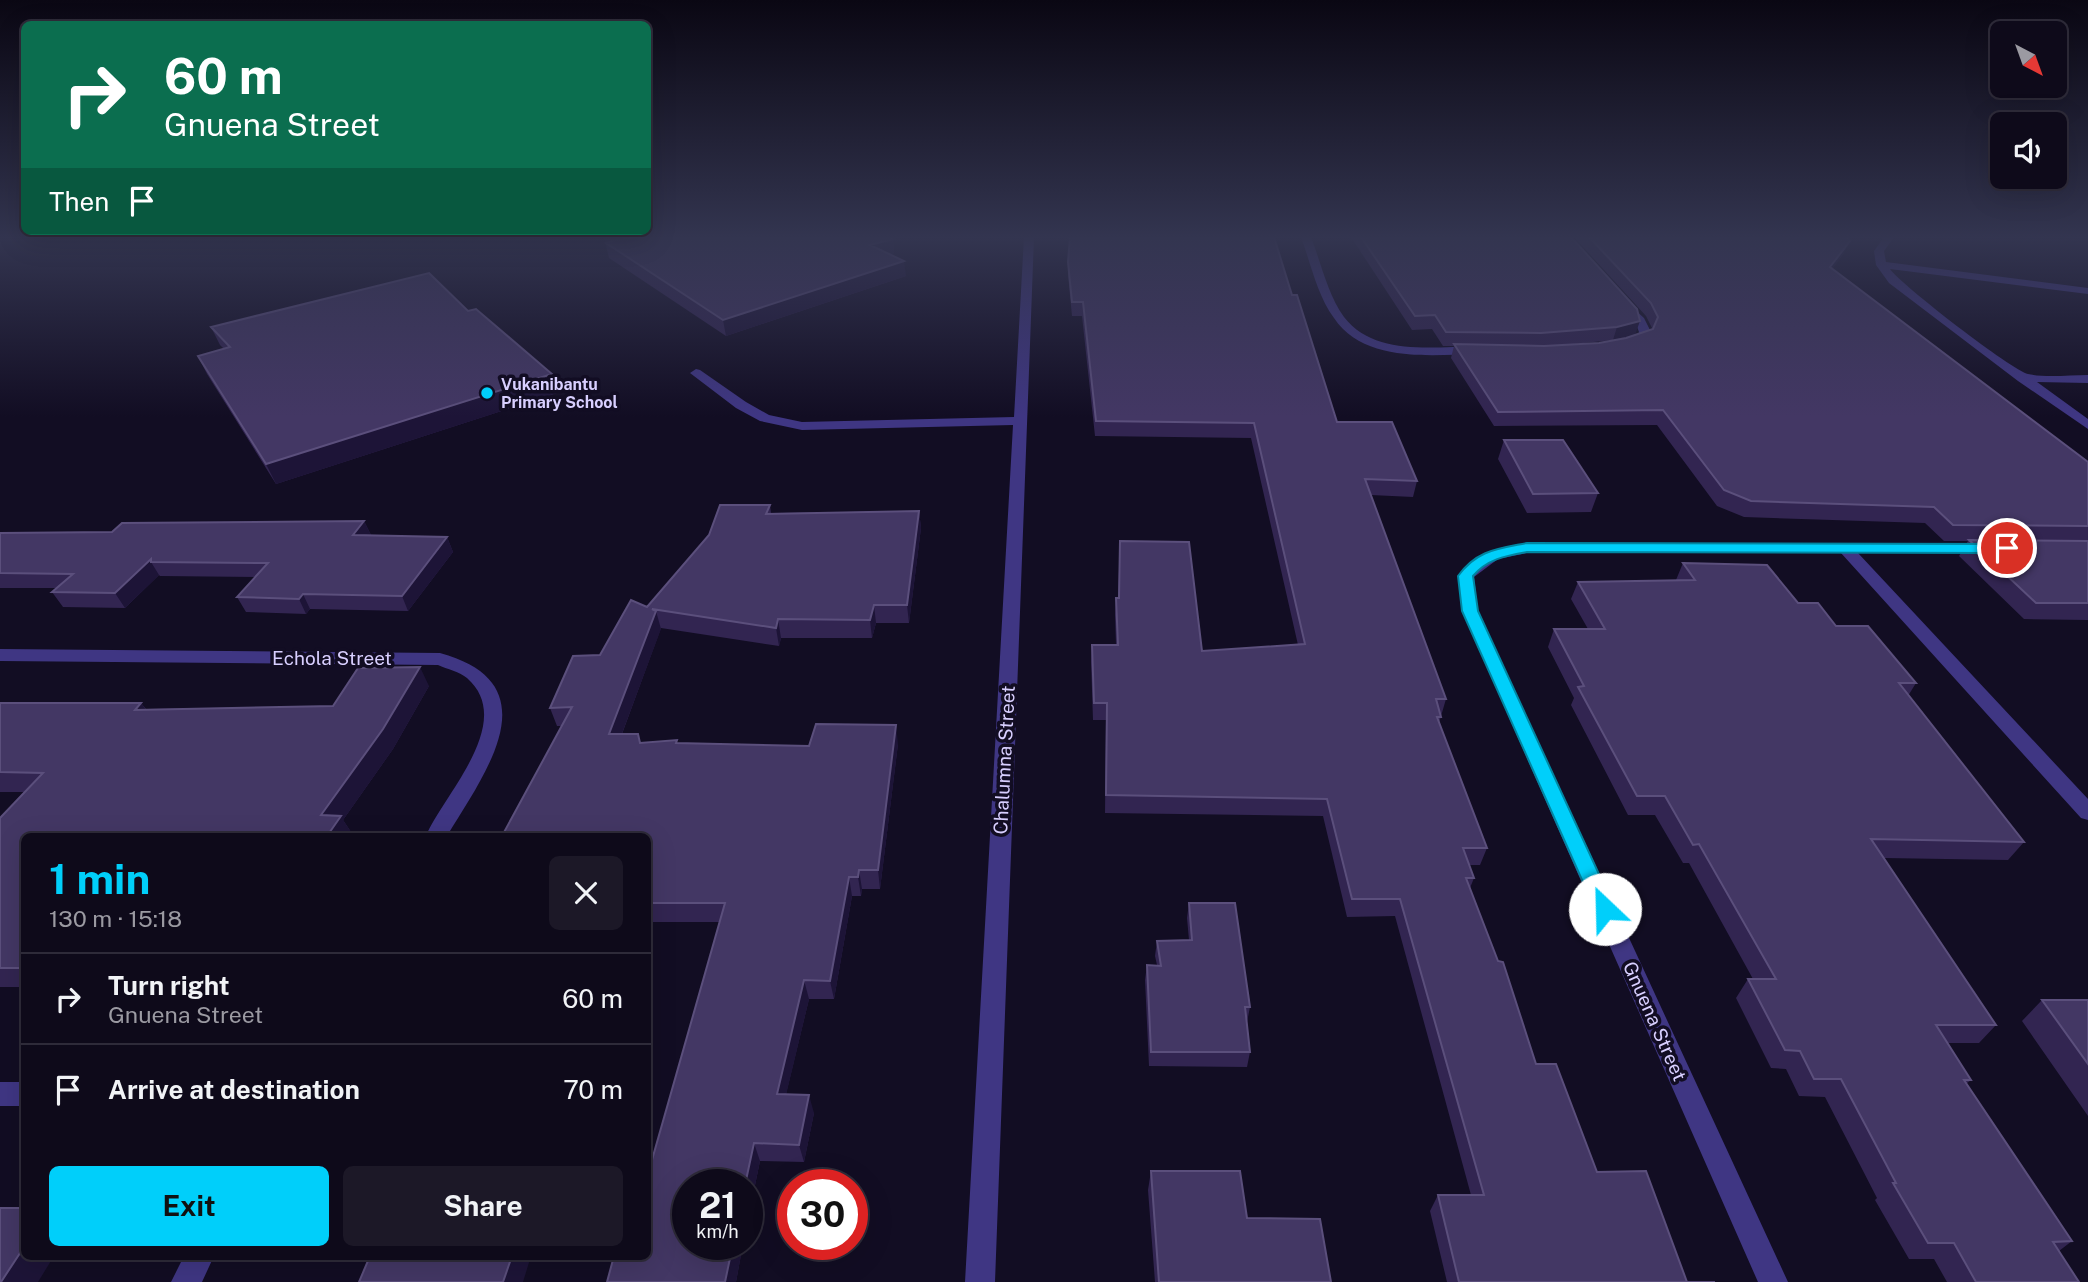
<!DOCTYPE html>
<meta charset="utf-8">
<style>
:root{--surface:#0e0a1a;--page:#1c1827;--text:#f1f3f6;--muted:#9b9aa2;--line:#2e2b39;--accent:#00cffa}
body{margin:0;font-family:"Public Sans",sans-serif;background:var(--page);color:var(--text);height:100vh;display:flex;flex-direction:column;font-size:26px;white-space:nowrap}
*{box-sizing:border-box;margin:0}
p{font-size:23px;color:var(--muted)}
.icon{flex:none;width:38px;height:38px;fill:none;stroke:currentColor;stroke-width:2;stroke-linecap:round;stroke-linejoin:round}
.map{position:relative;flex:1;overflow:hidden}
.side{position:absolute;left:21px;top:833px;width:630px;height:427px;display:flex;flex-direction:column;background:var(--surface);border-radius:10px;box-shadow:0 7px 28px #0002,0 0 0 2px var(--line)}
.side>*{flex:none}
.hud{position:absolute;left:21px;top:21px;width:630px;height:214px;border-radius:10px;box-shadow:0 7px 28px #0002,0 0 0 2px var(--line);background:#0b6e4f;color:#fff;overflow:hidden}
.needle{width:46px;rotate:139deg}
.controls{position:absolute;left:1990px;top:21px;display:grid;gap:14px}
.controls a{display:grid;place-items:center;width:77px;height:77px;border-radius:10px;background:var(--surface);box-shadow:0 7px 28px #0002,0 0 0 2px var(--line);font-size:35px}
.speed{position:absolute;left:672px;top:1169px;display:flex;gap:14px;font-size:35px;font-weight:700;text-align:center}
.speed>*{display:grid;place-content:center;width:91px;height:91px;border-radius:50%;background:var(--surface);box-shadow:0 7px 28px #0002,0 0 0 2px var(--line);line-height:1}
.speed small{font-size:18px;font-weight:400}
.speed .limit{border:10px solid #d22;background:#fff;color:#111}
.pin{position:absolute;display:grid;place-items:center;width:60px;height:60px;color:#fff;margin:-30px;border:4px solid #fff;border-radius:50%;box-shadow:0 2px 7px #0007}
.me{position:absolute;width:77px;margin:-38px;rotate:336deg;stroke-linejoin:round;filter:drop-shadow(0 0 5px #0008)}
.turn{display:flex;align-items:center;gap:24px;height:147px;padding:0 28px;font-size:32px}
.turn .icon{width:91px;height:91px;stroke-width:2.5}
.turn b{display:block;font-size:49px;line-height:60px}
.then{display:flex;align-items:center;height:66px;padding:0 28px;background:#0003;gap:14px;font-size:26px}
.round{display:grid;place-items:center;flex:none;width:74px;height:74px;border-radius:10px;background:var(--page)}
.headline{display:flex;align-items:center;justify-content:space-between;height:119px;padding:0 28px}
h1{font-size:42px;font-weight:700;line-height:52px;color:var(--accent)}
.cta{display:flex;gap:14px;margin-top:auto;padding:14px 28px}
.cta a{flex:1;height:80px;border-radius:10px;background:var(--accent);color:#111;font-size:28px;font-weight:700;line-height:80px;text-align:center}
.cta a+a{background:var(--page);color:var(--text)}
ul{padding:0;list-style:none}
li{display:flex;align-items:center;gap:21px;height:91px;padding:0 28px;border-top:2px solid var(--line)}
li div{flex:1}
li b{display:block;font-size:26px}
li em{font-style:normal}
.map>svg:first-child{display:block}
</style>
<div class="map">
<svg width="2088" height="1282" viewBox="0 0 2088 1282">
<rect width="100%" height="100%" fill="#120d23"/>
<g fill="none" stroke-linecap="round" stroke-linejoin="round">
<!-- minor -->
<path fill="#3f3683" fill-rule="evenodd" d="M1024,237H1034L995,1282H965L1013,425L802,430L760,421L736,408L690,373L696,369L700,370L746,402L769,415L802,422L1014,417Z
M1301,237H1311C1321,263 1328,295 1344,317C1374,356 1433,347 1476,346L1482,350L1476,354C1430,355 1364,363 1334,318C1317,295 1311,264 1301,237Z
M1884,237H1894L1884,251L1886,262L2088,288V294L1890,269C1901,285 2013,371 2028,374C2046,378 2069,375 2088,375V383L2037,382L2088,419V429L2018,381L1889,283L1876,265L1874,251Z
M1623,299L1644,318L1651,332L1646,342L1630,350L1624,346L1637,337L1639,332L1635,321L1617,302Z
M1527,543L1993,545L1995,548L1993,551L1987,553H1858L2088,799V820L2081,818L1841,553H1527L1498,559L1474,577L1478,611L1788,1282H1758L1462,611L1458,576C1475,552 1499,547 1527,543Z
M0,649L440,653C553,684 485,773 447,836H426C443,795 517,722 467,678C460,672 447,669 438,665L0,661Z
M0,1082H24V1106H0Z
M184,1256H214L202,1282H171Z"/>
</g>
<!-- wall -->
<path fill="#322551" d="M604,237H890L893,239L894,253L890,254L906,276L726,336L609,258Z
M1351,237H1571L1635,335L1613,340L1564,345L1599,343L1626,338L1653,330L1646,316L1574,237H1845L1844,253L1832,269L2088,462V620L2024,619L1959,556L1968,541H1944L1925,523L1744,517L1717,506L1657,425L1494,426L1451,358L1454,346H1443L1432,329L1412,330Z
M1068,262L1292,295L1337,422L1417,481L1413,497L1371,495L1446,699L1439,723L1487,848L1480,865H1469L1474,878L1470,888L1536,1064L1597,1172L1687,1282H1715H1447L1430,1211L1438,1195H1471L1395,916L1347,917L1323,816L1105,813L1106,720H1093L1091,662L1092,645H1116L1115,615L1116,598H1118L1120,541L1202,651L1298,645L1251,438L1095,436L1082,316H1072L1068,275Z
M468,311L557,393L276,484L207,374L198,356L224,349L220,345L211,327Z
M1504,440L1598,493L1591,512L1527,513L1498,459Z
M770,505L771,513L919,511L921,528L909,623H876L872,638H781L779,646L661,628L622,734L641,743L809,746L898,744L880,889H862L861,896H852L834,999H809L786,1094L814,1113L804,1162L760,1161L747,1224V1185L688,1244H743L736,1282H607L648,1256L720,922H648V836L561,726H557L550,708L647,607L709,535Z
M364,521L371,535L447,537L453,552L408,611L310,609L306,614L246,612L237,597L256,577L160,576L159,575L125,608L63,607L52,592L57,588H0V533L112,532Z
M1683,563L1798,603L1836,626L1916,683L1908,696L2024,842L2008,860L1884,858L1996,1025L1979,1043H1947L1971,1080L1966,1084L2072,1241L2059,1251L2079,1282H1947L1934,1259H1909L1875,1200L1877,1198L1825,1097L1799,1096L1786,1069L1771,1068L1736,998L1748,979H1753L1689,863H1683L1655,815H1628L1571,705L1574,698L1548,647L1554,629H1588L1571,599L1578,582L1676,580Z
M429,686L393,749L343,820L353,835L352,836H24V987H0V818L24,792H0V703H141L146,709L333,706Z
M1189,903L1250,1007L1247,1022L1250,1052L1247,1067L1149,1066L1145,980L1147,965H1157L1155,956L1157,941L1189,940L1187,918Z
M2042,1000L2088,1001V1116L2022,1021Z
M1151,1171L1247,1218L1331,1282H1155L1148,1190Z"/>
<!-- shaded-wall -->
<path fill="#1d1437" d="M893,239L894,253L872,260L870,245Z
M1850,241L1844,253L1824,280L1830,267Z
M904,261L906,276L726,336L723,320Z
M1640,321L1635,335L1613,340L1617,327Z
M552,374L557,393L276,484L266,464Z
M919,511L921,528L909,623L907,605Z
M364,521L371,535H353Z
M447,537L453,552L408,611L402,596Z
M151,559V562L159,575L125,608L115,593Z
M303,594L310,609L306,614L299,599Z
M874,605L876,623L872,638L870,620Z
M656,611L661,629L615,752L609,734Z
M778,619L781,638L779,646L776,628Z
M420,667L429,686L393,749L343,820L353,835L352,836H327L321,815Z
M141,703L155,722L135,710Z
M896,725L898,744L880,889L878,870Z
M859,870L862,889L861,896L858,877Z
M849,877L852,896L834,999L830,981Z
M804,980L809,999L782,1112L777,1094Z
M809,1095L814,1113L804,1162L799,1145Z
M754,1143L760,1161L747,1224V1185H745Z
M733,1244H743L736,1282H725Z
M24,1247V1256H54L38,1282H1Z
M512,1256H531L523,1282H503Z"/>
<!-- building -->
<path fill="#433764" stroke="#5b4f7c" stroke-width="2" d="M616,237H890L893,239L870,245L904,261L723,320L606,243L619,239Z
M1070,237H1274L1292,295H1297L1337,422H1392L1417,481L1365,479L1446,699H1436L1441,717H1437L1487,848H1463L1474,878H1466L1498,961L1503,962L1536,1064H1556L1597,1172L1646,1171L1687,1282H1715H1459L1438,1195H1484L1400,899H1352L1327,799L1106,795L1107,703H1094L1092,645H1118L1116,598H1119L1120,541L1189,542L1202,651L1305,644L1254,423L1096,421L1083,302H1072L1068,262Z
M1361,237H1571L1637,309L1640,321L1617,327L1541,333L1446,332L1435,315L1415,316Z
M1589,237H1845L1850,241L1830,267L2088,462V526L1953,525L1934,507L1751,501L1724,490L1663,410L1498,412L1454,344L1544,346L1599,343L1626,338L1653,329L1658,317L1651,303Z
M429,273L468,311L476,309L552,374L266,464L198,356L230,347L211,327Z
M1504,440H1563L1598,493L1533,494Z
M720,505H770L766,514L919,511L907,605H874L870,620L778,619L776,628L652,609L656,611L609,734H638L640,743L677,740L676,743L809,746L816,724L896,725L878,870H859L858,877H849L830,981L804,980L777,1094L809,1095L799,1145L754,1143L745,1185H688V1244H733L725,1282H607L614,1256H648V1174L725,903H648V836H502L572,707L550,708L573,656L600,655L631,600L647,607L709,535Z
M364,521L353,535L447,537L402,596L303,594L299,599L237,597L268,563L151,562V559L115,593L52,592L73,574L0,573V533L112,532L122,523Z
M1969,540L2088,541V603H2036Z
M1683,563L1767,565L1798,603H1818L1836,626H1868L1916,683H1899L2024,842L1871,839L1996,1025H1936L1971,1080H1964L2072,1241L2053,1242L2079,1282H1976L1954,1243H1928L1893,1183H1896L1841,1079H1814L1800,1051L1785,1050L1748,979H1776L1699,844L1693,845L1665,796H1637L1578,687L1584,686L1554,629H1605L1578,582L1695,580Z
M420,667L383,729L321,815L341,816L327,836H24V968H0V818L43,773L0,772V703H141L135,710L333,706L358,668Z
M1189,903H1235L1250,1007H1245L1250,1052H1151L1147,965L1161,966L1157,941L1192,940Z
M2042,1000H2088V1064Z
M1151,1171H1240L1247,1218L1320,1219L1331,1282H1159Z
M0,1208H24V1247L1,1282H0Z
M370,1256H512L503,1282H359Z"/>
<!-- sky -->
<linearGradient id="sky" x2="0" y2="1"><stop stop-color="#0a0713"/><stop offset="0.57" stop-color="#333550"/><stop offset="1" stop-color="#333550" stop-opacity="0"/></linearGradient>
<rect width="2088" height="417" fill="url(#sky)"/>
<!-- route -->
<path fill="#00cffa" stroke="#0087a2" stroke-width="2" d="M1527,543L2007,544L2014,548L2007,553L1527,552C1505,556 1487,559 1473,576L1478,611L1615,909L1612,915L1605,918L1598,915L1595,909L1462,611L1458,576C1477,550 1497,549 1527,543Z"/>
<!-- markers -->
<circle fill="#00cffa" stroke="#120d23" stroke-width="2.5" cx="487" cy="393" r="7"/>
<g text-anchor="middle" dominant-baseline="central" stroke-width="7" stroke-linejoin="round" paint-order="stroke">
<!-- far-poi labels -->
<g font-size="16" font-weight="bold" fill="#d8cfff" stroke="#120d23" text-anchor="start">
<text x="501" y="384">Vukanibantu<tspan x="501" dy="18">Primary School</tspan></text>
</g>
<!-- street labels -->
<g font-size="19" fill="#d8cfff" stroke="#120d23">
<text x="332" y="658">Echola Street</text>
<text transform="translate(1004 760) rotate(-87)">Chalumna Street</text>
<text transform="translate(1655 1021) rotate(66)">Gnuena Street</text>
</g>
</g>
</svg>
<div class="controls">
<a><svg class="needle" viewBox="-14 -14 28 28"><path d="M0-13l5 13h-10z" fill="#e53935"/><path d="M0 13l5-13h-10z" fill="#9b9aa2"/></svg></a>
<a><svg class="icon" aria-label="sound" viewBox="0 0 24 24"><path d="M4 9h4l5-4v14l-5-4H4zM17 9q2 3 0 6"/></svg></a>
</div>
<div class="speed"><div>21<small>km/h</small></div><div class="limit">30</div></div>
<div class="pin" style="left:2007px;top:548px;background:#d93025"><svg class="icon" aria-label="arrive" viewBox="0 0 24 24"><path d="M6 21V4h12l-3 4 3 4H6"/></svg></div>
<svg class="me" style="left:1605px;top:909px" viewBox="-20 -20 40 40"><circle r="19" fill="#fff"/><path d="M0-13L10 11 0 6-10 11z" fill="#00cffa"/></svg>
<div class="hud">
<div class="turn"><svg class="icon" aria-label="right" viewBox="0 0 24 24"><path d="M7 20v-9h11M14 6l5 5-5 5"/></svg><div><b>60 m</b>Gnuena Street</div></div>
<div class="then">Then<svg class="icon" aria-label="arrive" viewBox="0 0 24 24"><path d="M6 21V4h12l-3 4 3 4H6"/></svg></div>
</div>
<section class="side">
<div class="headline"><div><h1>1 min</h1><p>130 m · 15:18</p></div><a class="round"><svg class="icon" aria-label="close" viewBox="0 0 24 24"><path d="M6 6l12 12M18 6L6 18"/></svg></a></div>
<ul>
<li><svg class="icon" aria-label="right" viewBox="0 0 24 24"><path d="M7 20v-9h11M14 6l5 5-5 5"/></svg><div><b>Turn right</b><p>Gnuena Street</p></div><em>60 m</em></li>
<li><svg class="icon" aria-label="arrive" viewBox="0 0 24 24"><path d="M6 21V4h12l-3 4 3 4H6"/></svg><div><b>Arrive at destination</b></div><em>70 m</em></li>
</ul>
<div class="cta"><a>Exit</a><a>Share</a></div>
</section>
</div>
